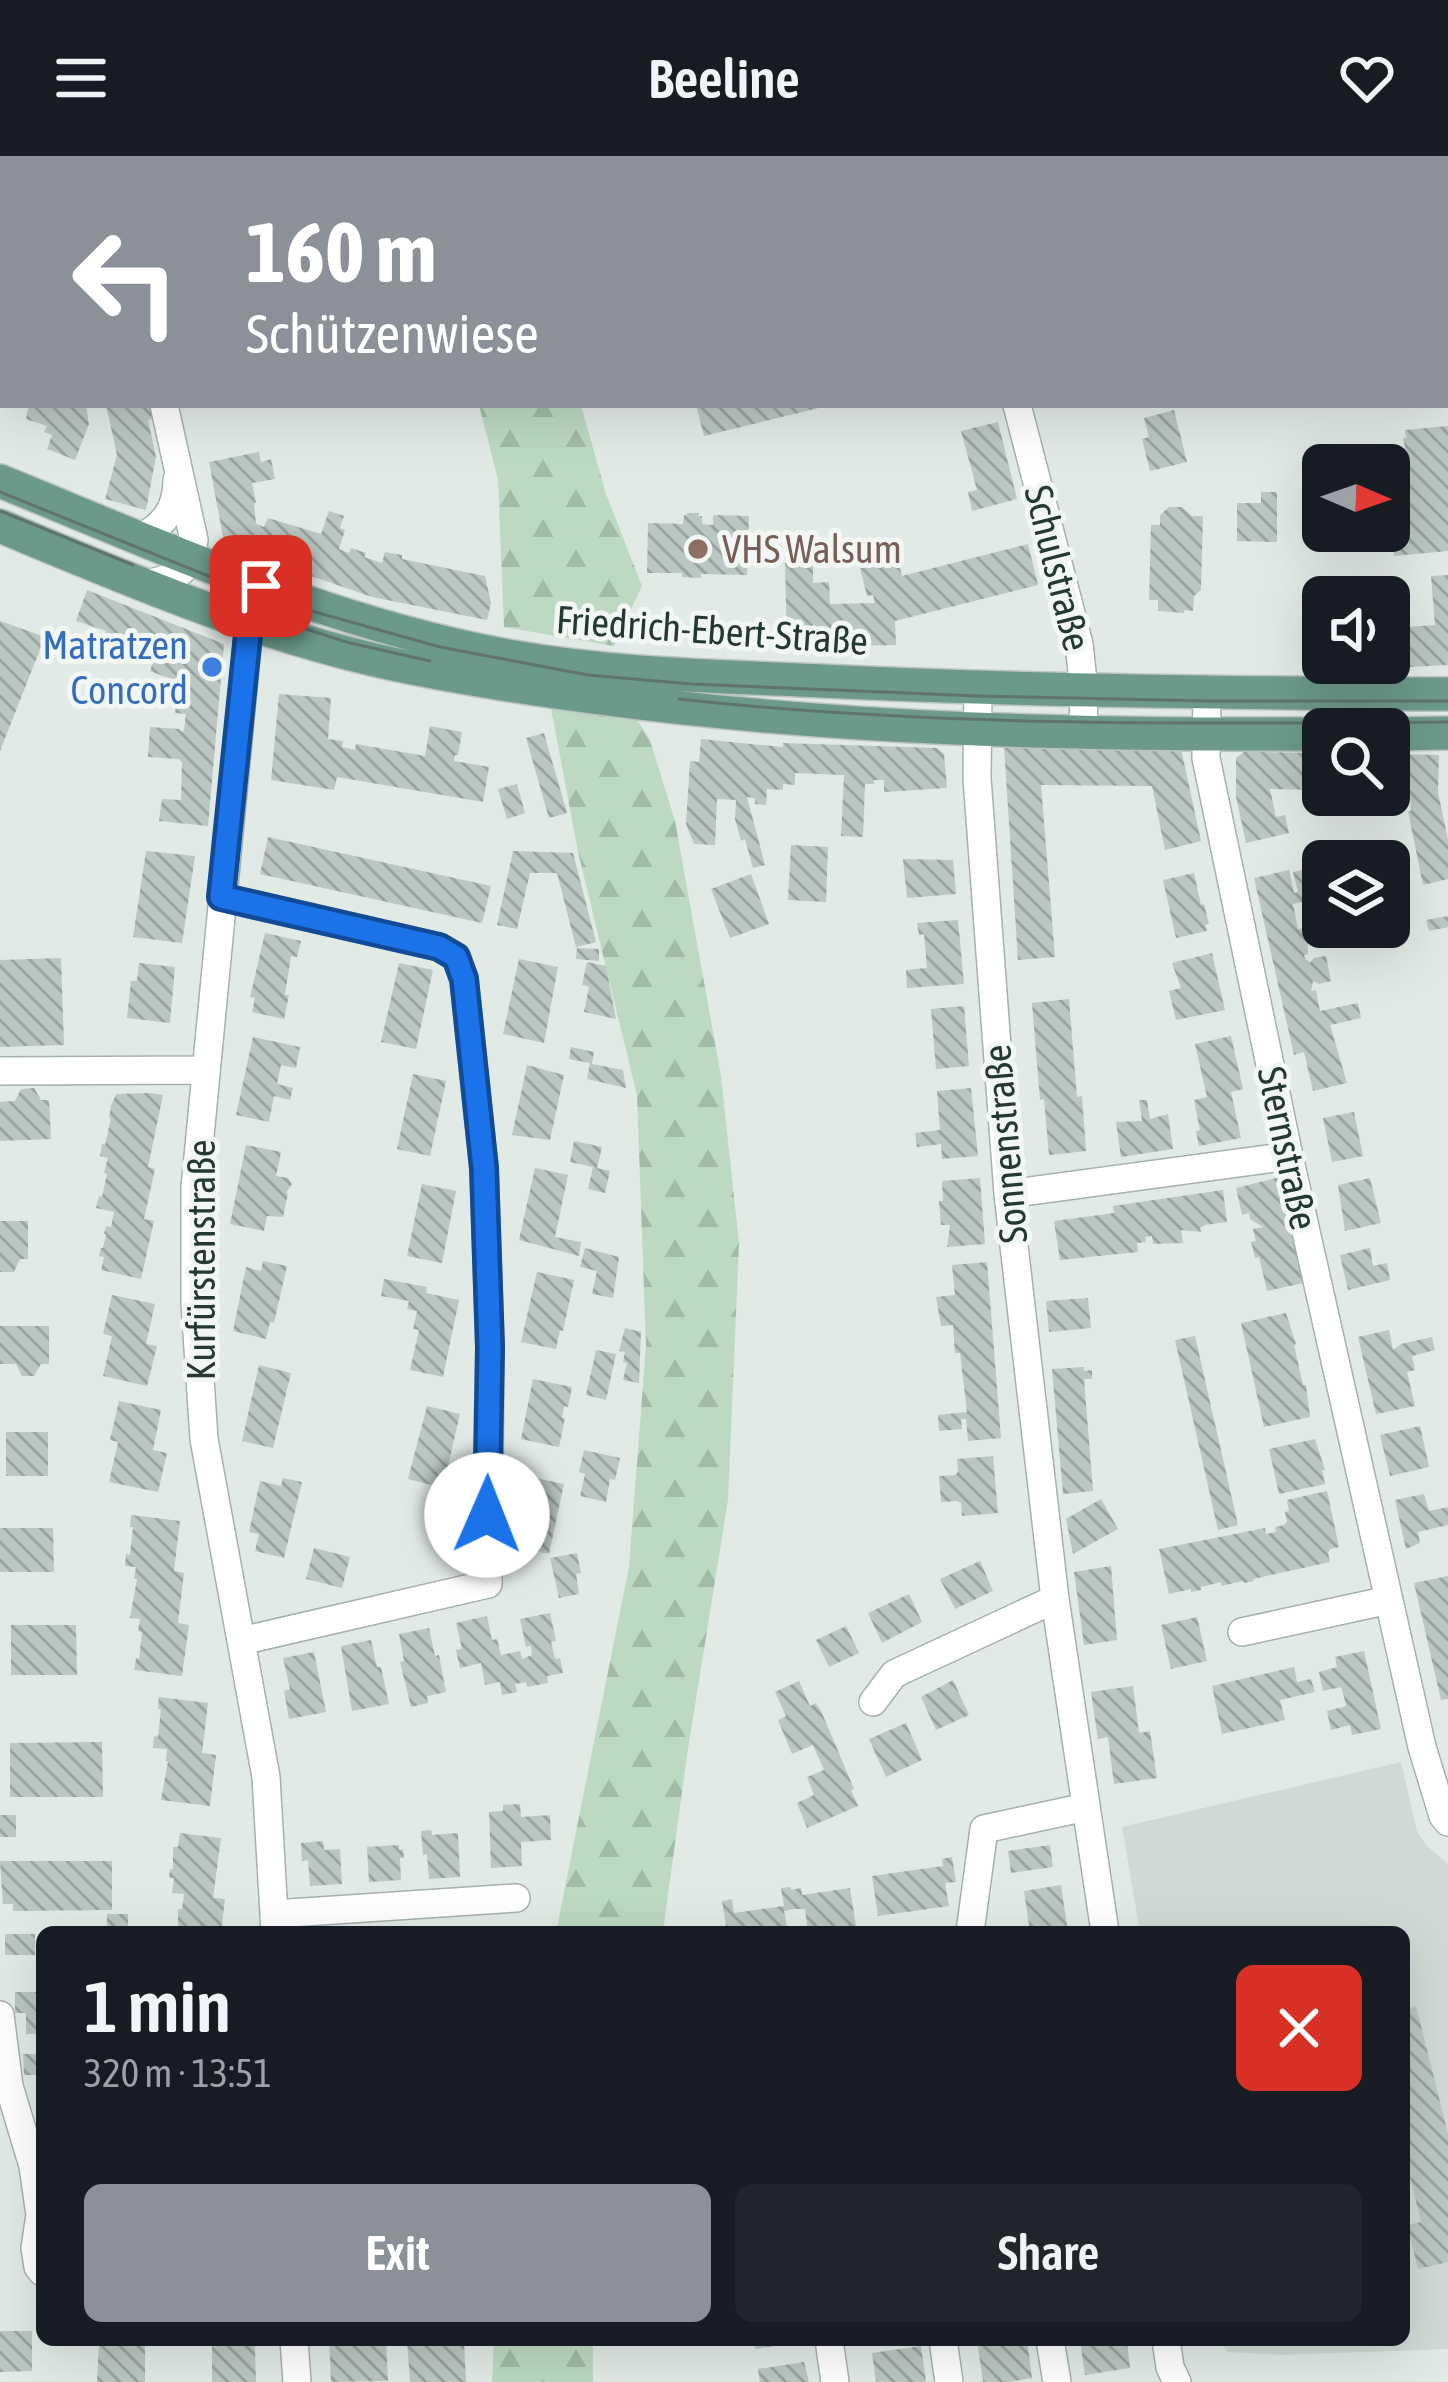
<!DOCTYPE html>
<meta charset="utf-8">
<style>
:root{--surface:#171b24;--page:#20242c;--text:#f1f3f6;--muted:#9ea1a6;--accent:#8c9099}
body{margin:0;font-family:"Asap Condensed",sans-serif;background:var(--page);color:var(--text);height:100vh;display:flex;flex-direction:column;font-size:45px;white-space:nowrap}
*{box-sizing:border-box;margin:0}
p{font-size:39px;color:var(--muted)}
.icon{flex:none;width:66px;height:66px;fill:none;stroke:currentColor;stroke-width:2;stroke-linecap:round;stroke-linejoin:round}
.map{position:relative;flex:1;overflow:hidden}
.sheet{position:absolute;left:36px;top:1770px;width:1374px;height:420px;display:flex;flex-direction:column;background:var(--surface);border-radius:18px;box-shadow:0 12px 48px #0002}
.sheet>*{flex:none}
.top-card{position:absolute;left:0px;top:0px;width:1449px;height:252px;box-shadow:0 12px 48px #0002;background:#8c9099;color:#fff;overflow:hidden}
.needle{width:78px;rotate:92deg}
.buttons{position:absolute;left:1302px;top:288px;display:grid;gap:24px}
.buttons a{display:grid;place-items:center;width:108px;height:108px;border-radius:18px;background:var(--surface);box-shadow:0 12px 48px #0002;font-size:60px}
.pin{position:absolute;display:grid;place-items:center;width:102px;height:102px;color:#fff;margin:-51px;border-radius:24px;box-shadow:0 6px 18px #0006}
.me{position:absolute;width:132px;margin:-66px;rotate:1deg;stroke-linejoin:round;filter:drop-shadow(0 0 9px #0008)}
.turn{display:flex;align-items:center;gap:42px;height:252px;padding:0 48px;font-size:54px}
.turn .icon{width:156px;height:156px;stroke-width:2.5}
.turn b{display:block;font-size:84px;line-height:102px}
.round{display:grid;place-items:center;flex:none;width:126px;height:126px;border-radius:18px;background:var(--page)}
.head{display:flex;align-items:center;justify-content:space-between;height:204px;padding:0 48px}
h1{font-size:72px;font-weight:600;line-height:90px}
.button{display:flex;gap:24px;margin-top:auto;padding:24px 48px}
.button a{flex:1;height:138px;border-radius:18px;background:var(--accent);color:#fff;font-size:48px;font-weight:600;line-height:138px;text-align:center}
.button a+a{background:var(--page);color:var(--text)}
header{display:flex;justify-content:space-between;align-items:center;height:156px;padding:0 48px;background:var(--surface);font-size:54px;font-weight:600}
.map>svg:first-child{display:block}
</style>
<header><svg class="icon" aria-label="menu" viewBox="0 0 24 24"><path d="M4 6h16M4 12h16M4 18h16"/></svg>Beeline<svg class="icon" aria-label="heart" viewBox="0 0 24 24"><path d="M12 20l-8-8c-3-5 5-10 8-4 3-6 11-1 8 4z"/></svg></header>
<div class="map">
<svg width="1448" height="2226" viewBox="0 0 1448 2226">
<defs>
<pattern id="forest-firs" width="22" height="20" patternUnits="userSpaceOnUse" patternTransform="scale(3)"><rect width="22" height="20" fill="#bdd9c2"/><path d="M5 1l3.5 6h-7zM16 11l3.5 6h-7z" fill="#a2bba7"/></pattern>
<pattern id="building-back-hatch" width="6" height="6" patternUnits="userSpaceOnUse" patternTransform="scale(3)"><rect width="6" height="6" fill="#bbc7c2"/><path d="M-1 5l2 2M0 0l6 6M5-1l2 2" fill="none" stroke="#98a39e"/></pattern>
</defs>
<rect width="100%" height="100%" fill="#e2eae6"/>
<!-- built -->
<path fill="#d0dad5" d="M1401,1606L1417,1675L1427,1690L1448,1708V2193L1282,2199L1228,2196L1219,2184H1404V1776H1140L1122,1671Z"/>
<!-- forest -->
<path fill="url(#forest-firs)" d="M479,249H581L606,338L642,430L614,490L504,471L498,324Z
M551,552L632,556L650,584L675,665L721,920L739,1087L728,1344L687,1599L663,1776H556L629,1411L646,1190L637,939L578,696Z
M494,2184H593V2226H492Z"/>
<!-- building -->
<path fill="url(#building-back-hatch)" d="M29,249H86L89,268L75,304L47,293L52,279L44,276L47,270L26,263Z
M106,249H149L152,263L148,264L156,301L146,354L105,343L117,299Z
M696,249H823V251L704,280Z
M1174,254L1187,306L1150,315L1142,283L1149,281L1144,262Z
M998,266L1017,343L972,355L968,336L977,334L961,275Z
M1448,270V395L1394,400L1392,371H1389V309H1347V306L1407,300L1403,282H1406L1405,274Z
M259,296L261,306L271,303L275,323L252,327L256,347H254L256,368L264,371L268,362L321,378L329,355L344,360L340,372L345,374L339,393L349,397L351,392L366,397L364,401L382,407L385,396L402,399V403L485,420L491,447L487,464L372,441L229,392L224,386L209,306Z
M1261,336H1277V386L1237,385V347H1261Z
M1169,351H1182L1192,360H1203L1201,434L1194,440L1193,455L1184,454V457L1158,455V444H1149L1151,369H1160V359Z
M687,357H699L698,360H702V368L713,369V359L749,360L747,419L701,418V422L682,421V417H647L648,367L683,368L684,359H687Z
M893,386L902,420L1028,388L1038,429L895,465L896,489L787,491L785,407H813V427L829,426L830,448L875,447L873,439L867,440L856,396Z
M1448,419V509L1336,515V507H1389V472L1435,469L1431,420Z
M87,434L224,488L208,670L159,665L162,643L181,644L182,606L179,603L148,601L150,571L179,573L182,576L184,574L186,558L175,557L178,526L150,515L155,500L105,481L106,475L76,465Z
M0,465L45,481L0,595Z
M279,538L331,542L328,583L343,585L342,591L355,594L356,588L425,600L430,570L462,576L458,599H455L454,605L489,611L483,646L337,621L334,634L271,624Z
M544,577L567,657L549,662L526,582Z
M701,583L783,591V587L937,592L944,598L947,632L884,636V624H874V628H865L863,681L841,680L844,619L795,617V629L783,628V634L767,633L766,649L755,648V642L747,641L765,709L753,712L745,683L741,685L735,663L736,644L717,643L715,689L694,688L686,668L690,605L699,606Z
M1004,591L1181,593L1201,685L1165,694L1152,630L1041,629L1055,801L1018,804Z
M1244,596L1323,597V634L1270,633L1276,661L1285,659L1289,677L1246,687L1236,641V602Z
M1389,598L1439,599L1438,636L1448,684V723L1423,729L1408,655H1411L1410,636L1389,635Z
M517,628L525,657L507,663L498,633Z
M268,681L491,730L482,767L260,718Z
M791,689L828,691L826,746L788,744Z
M146,695L195,700L182,787L133,781Z
M513,695L573,697L596,786L576,791L557,717H530L517,773L497,769Z
M903,703L953,704L956,738L907,742Z
M1309,712L1316,743L1293,748L1298,773L1304,772L1308,788V798L1304,799L1305,803L1310,807L1314,802L1326,800L1331,825L1319,828L1313,825L1311,835L1316,834L1320,855L1358,847L1361,862L1330,869L1347,927L1313,935L1304,896L1294,899L1254,722L1289,714L1294,737L1298,736L1293,716Z
M1194,717L1201,749L1204,748L1209,768L1205,769L1207,775L1176,782L1163,724Z
M751,718L769,768L730,782L711,733Z
M1448,760V771L1429,775L1426,764Z
M958,764L964,828L907,832L906,814L927,812L924,778L919,779L917,767Z
M265,777L301,785L297,801L291,800L285,839H289L284,863L252,856L255,842L250,841Z
M577,792L599,793V805L576,803Z
M1212,797L1225,854L1176,864L1169,835L1181,832L1172,807Z
M61,802L64,889L0,891V804Z
M519,803L558,811L544,887L503,878Z
M587,806L606,810L616,863L584,856L589,831L582,829Z
M139,807L175,811L170,867L127,862L131,825H137Z
M399,807L433,814L416,893L381,886Z
M1069,843L1077,941L1082,940L1086,995L1049,999L1044,943L1040,944L1032,847Z
M964,850L969,910L936,913L931,853Z
M1231,880L1243,933L1231,936L1241,982L1199,990L1196,975L1200,974L1194,944L1207,941L1195,888Z
M253,881L300,891L296,912L281,909L277,928L293,932L290,944L274,940L269,966L236,959Z
M571,891L594,896L592,908L623,914L626,932L587,923L590,907L569,903Z
M527,909L564,919L550,984L512,979Z
M413,918L446,925L430,1000L397,993Z
M34,932L41,944H49L51,983L0,985V946L15,945L21,933Z
M971,932L978,1000L942,1003L941,988L917,991L915,977L940,974L937,935Z
M150,937L163,939L148,1011L155,1013L144,1063L154,1065L141,1123L101,1114L104,1101L99,1100L101,1092H103L106,1078H104L106,1070L111,1071L114,1056L96,1052L99,1040L102,1041L107,1018L104,1017L108,1002L100,1000L102,988L105,989L111,962H109L111,950L116,938Z
M1139,944H1147L1150,963L1168,958L1173,993L1121,1001L1116,966L1142,965Z
M1354,956L1363,1000L1332,1006L1323,962Z
M574,985L602,991L597,1012L610,1015L605,1037L588,1033L593,1011L570,1006Z
M246,989L281,996L276,1020L288,1022L292,1028L286,1037H288L283,1061L267,1060L264,1075L230,1068Z
M535,1012L568,1019L555,1081L581,1086L579,1100L519,1084Z
M1280,1021L1304,1127L1267,1135L1259,1101L1255,1102L1251,1086L1256,1085L1253,1073L1263,1071L1250,1063L1249,1057L1242,1059L1236,1032Z
M980,1022L985,1088L947,1091L950,1069H941L939,1045H943L942,1025Z
M1370,1022L1381,1067L1345,1075L1338,1029Z
M422,1028L456,1035L442,1107L407,1100Z
M1223,1034L1227,1066L1205,1069L1200,1072L1201,1076L1181,1074L1183,1087L1153,1088L1152,1080L1145,1081L1146,1086L1137,1087L1138,1096L1060,1104L1054,1065L1114,1057L1113,1050Z
M0,1065H28V1103H20L14,1116H0Z
M585,1092L619,1101L613,1142L592,1138L597,1115L580,1111Z
M1370,1092L1373,1110L1387,1107L1390,1124L1348,1134L1340,1099Z
M263,1105L287,1110L274,1167L270,1166L266,1183L233,1175L246,1111L261,1115Z
M987,1106L1001,1282L968,1285L966,1263H961L962,1273L939,1275L938,1259L967,1256L960,1197H955L953,1169L941,1170L936,1141L955,1139L952,1109Z
M537,1116L574,1124L563,1175L560,1174L556,1193L521,1186Z
M384,1123L427,1131L426,1137L459,1144L443,1221L410,1214L419,1174L413,1173L417,1155L407,1153L409,1145L381,1140Z
M112,1139L155,1148L146,1188L157,1190L147,1230L103,1220L112,1180L103,1178Z
M1088,1142L1091,1172L1049,1176L1046,1145Z
M1286,1157L1296,1188L1294,1189L1303,1229H1306L1310,1261L1264,1271L1241,1167Z
M0,1170H49V1208H41L34,1220H22L16,1208H0Z
M625,1172L641,1176L639,1227L623,1224L627,1207L623,1206L625,1196L619,1195Z
M1389,1174L1393,1194L1401,1188L1432,1181L1435,1194L1412,1200L1415,1214L1407,1216L1415,1250L1376,1258L1358,1181Z
M1195,1180L1238,1369L1218,1374L1175,1184Z
M596,1194L616,1198L606,1244L586,1239Z
M259,1209L291,1217L273,1292L242,1285Z
M1084,1211V1215L1092,1214V1223H1084L1093,1335L1063,1338L1052,1213Z
M533,1223L572,1231L568,1251L564,1250L562,1262H565L559,1291L521,1283Z
M119,1245L161,1254L153,1294L167,1297L158,1336L109,1326L118,1286L110,1284Z
M427,1250L460,1258L443,1332L408,1323Z
M1420,1270L1429,1311L1390,1320L1380,1279Z
M6,1276H48V1320H6Z
M1315,1283L1325,1314H1322L1325,1328L1279,1338L1269,1293Z
M584,1294L620,1302L615,1324L610,1323L606,1346L580,1340L585,1318L579,1316Z
M993,1300L998,1357L962,1360L961,1347L957,1345L941,1346L939,1320L955,1319L958,1316L957,1303Z
M530,1321L564,1328L549,1398L515,1391Z
M283,1322L302,1326L284,1402L255,1395L259,1378L249,1376L260,1325L281,1330Z
M1327,1335L1339,1391L1330,1393L1328,1397L1330,1406L1253,1423L1254,1425L1244,1427L1243,1425L1221,1430V1426L1201,1431V1434L1191,1436V1433L1169,1438L1159,1393L1265,1372L1266,1378L1276,1376L1275,1371L1284,1369L1287,1365L1285,1356L1289,1355L1287,1344Z
M1424,1338L1429,1355L1448,1351V1369L1418,1376L1420,1387L1406,1393L1395,1344Z
M1101,1343L1118,1373L1073,1398L1066,1363Z
M131,1359L180,1365L174,1415L184,1417L178,1467L189,1469L182,1520L134,1514L136,1502L139,1503L142,1476L138,1475L140,1463L130,1462L137,1423H134L136,1411L125,1410L126,1398L130,1399L133,1371H130Z
M0,1372H53L54,1416H0Z
M314,1392L350,1401L342,1432L306,1423Z
M577,1397L581,1417L576,1418L579,1438L559,1442L550,1402Z
M980,1405L993,1435L955,1453L940,1423Z
M1111,1410L1117,1484L1084,1489L1074,1416Z
M1448,1420V1543L1441,1544L1414,1427Z
M909,1438L922,1466L882,1487L868,1457Z
M550,1457L556,1485L551,1486L553,1494L555,1503L560,1502L563,1517L547,1520L548,1527L527,1531L526,1526L515,1528L517,1536L502,1539L500,1526L485,1529L481,1507L460,1512L456,1494L462,1493L456,1467L487,1460L492,1484L497,1483L501,1499L520,1495L522,1503L532,1499L531,1490L526,1491L520,1463Z
M1197,1461L1207,1505L1171,1513L1161,1469Z
M11,1469H76L77,1519H11Z
M846,1470L859,1497L829,1511L816,1484Z
M429,1472L435,1500L439,1499L446,1536L427,1540L428,1547L411,1551L400,1506L404,1505L399,1478Z
M371,1484L377,1511H381L389,1548L352,1555L341,1490Z
M1364,1495L1381,1573L1352,1579L1350,1569L1331,1574L1327,1555L1346,1550L1344,1541L1341,1531L1323,1535L1319,1516L1337,1511L1335,1501Z
M314,1496L326,1556L289,1563L284,1535L290,1533L283,1502Z
M1294,1511L1297,1526L1311,1523L1315,1536L1280,1544L1285,1564L1222,1578L1212,1530Z
M953,1524L969,1559L936,1574L921,1541Z
M799,1525L810,1550L816,1547L822,1557L854,1633L851,1634L858,1650L807,1672L797,1647L814,1639L807,1621L824,1614L813,1589L792,1598L778,1564L786,1560L775,1536Z
M1133,1530L1139,1577L1150,1575L1157,1622L1114,1628L1108,1581L1098,1583L1091,1536Z
M159,1541L208,1547L202,1597L216,1599L210,1650L161,1644L168,1605H166L167,1593L153,1592L154,1580L158,1581L161,1553H158Z
M906,1567L922,1604L886,1621L869,1583Z
M102,1586L103,1641H10V1587Z
M520,1648L521,1661L550,1659L551,1684L521,1686L522,1710L491,1712L489,1656L503,1655V1649Z
M0,1659H16V1681H0Z
M431,1674L432,1679L458,1677L460,1721L429,1723L427,1698L423,1699L421,1675Z
M180,1677L221,1682L213,1742L225,1743L221,1776H178V1753H182L184,1738L172,1737L174,1722H169L170,1713H173V1691H178Z
M323,1685L324,1694L340,1693L342,1728L310,1730L308,1704L302,1705L301,1687Z
M399,1689V1694L403,1693L404,1702H400L401,1724L369,1726L367,1691Z
M1050,1689L1053,1711L1011,1717L1008,1695Z
M952,1701L956,1726L945,1727L949,1750L878,1760L872,1720L943,1710L942,1703Z
M0,1705H112V1754L13,1755V1748H3Z
M1061,1729L1068,1776H1030L1024,1735Z
M791,1731V1734L801,1732L802,1739L850,1732L856,1770L830,1776H808L805,1753H794L784,1755L788,1776H727L722,1745L732,1743L734,1757L784,1750L781,1732Z
M107,1758H128V1776H107Z
M5,1778H35V1799H5Z
M15,1836H42V1878H26V1857H15Z
M1416,1850L1448,1978V2106L1418,2113L1407,2069L1421,2066L1404,1997V1853Z
M23,1898H42V1919H24Z
M0,2175H32V2215L0,2216Z
M99,2184H145V2226H97Z
M329,2184H386L388,2225L331,2226Z
M464,2184L466,2226H410L407,2185Z
M754,2184H795V2187L755,2193Z
M977,2184H1027L1032,2222L1009,2226H983Z
M1080,2184H1127L1130,2212L1085,2219Z
M241,2188L255,2190L256,2226H212V2190Z
M921,2190L926,2226H876L872,2197Z
M804,2206L809,2226H760L758,2213Z"/>
<g fill="none" stroke-linecap="round" stroke-linejoin="round">
<!-- minor casing -->
<g stroke="#a5b1ac" stroke-width="30">
<path id="minor" d="M114,0V3
M958,0V3
M1017,249L1079,488L1084,534L1083,577
M141,382C165,368 177,352 177,324
M147,428C178,420 190,418 194,384L164,249
M261,430L249,469L195,1032V1147L204,1283L266,1621L275,1776
M978,532L977,622L1008,1038L1055,1443L1105,1776
M1207,537L1206,602L1289,1000L1422,1591L1443,1660L1448,1666
M221,741L439,791L456,801L464,823L484,1013L490,1191L488,1428L241,1485
M0,915L204,914
M1008,1038L1289,1000
M1242,1476L1389,1444
M873,1546L894,1518L1055,1443
M274,1758L516,1742
M970,1776L984,1673L1086,1651
M0,1859L9,1930L33,2010L40,2059L35,2092L38,2111L42,2116
M294,2184L297,2226
M829,2184L835,2226
M943,2184L949,2226
M1050,2184L1057,2226
M1166,2184L1170,2211L1177,2226"/>
</g>
<!-- major casing -->
<g stroke="#bdc4c2" stroke-width="36">
<path id="major" d="M0,325C167,393 336,470 514,501C618,519 718,520 822,525C1030,535 1239,537 1448,538
M0,370C123,421 246,474 375,504C449,521 524,532 599,542C841,574 1079,579 1323,578
M1389,578L1448,577"/>
</g>
<!-- minor -->
<use href="#minor" stroke="#fff" stroke-width="27"/>
<!-- major -->
<use href="#major" stroke="#6c9a8a" stroke-width="33"/>
<!-- tram -->
<path stroke="#5f746d" stroke-width="3" d="M0,336L258,440L440,491L588,519L691,528L978,540L1207,545H1448
M0,355L133,409
M234,449L346,486L430,505
M679,543C931,571 1194,568 1448,566"/>
</g>
<g fill="none" stroke-linecap="round" stroke-linejoin="round">
<!-- route casing -->
<g stroke="#114b97" stroke-width="30">
<path id="route" d="M261,430L249,469L221,741L439,791L456,801L464,823L484,1012L490,1191L487,1359"/>
</g>
<!-- route -->
<use href="#route" stroke="#1a73e8" stroke-width="21"/>
</g>
<!-- markers -->
<circle fill="#8d6e63" stroke="#f2f7f4" stroke-width="4.5" cx="698" cy="393" r="12"/>
<circle fill="#3f7fe0" stroke="#f2f7f4" stroke-width="4.5" cx="212" cy="511" r="12"/>
<g text-anchor="middle" dominant-baseline="central" stroke-width="10" stroke-linejoin="round" paint-order="stroke">
<!-- education labels -->
<g font-size="39" fill="#785e54" stroke="#f2f7f4" text-anchor="start">
<text x="722" y="393">VHS Walsum</text>
</g>
<!-- street labels -->
<g font-size="39" fill="#243932" stroke="#f2f7f4">
<text transform="translate(1058 412) rotate(76)">Schulstraße</text>
<text transform="translate(712 474) rotate(4)">Friedrich-Ebert-Straße</text>
<text transform="translate(1005 988) rotate(-95)">Sonnenstraße</text>
<text transform="translate(1288 992) rotate(78)">Sternstraße</text>
<text transform="translate(201 1104) rotate(-90)">Kurfürstenstraße</text>
</g>
<!-- shop labels -->
<g font-size="39" fill="#366cbe" stroke="#f2f7f4" text-anchor="end">
<text x="188" y="489">Matratzen<tspan x="188" dy="45">Concord</tspan></text>
</g>
</g>
</svg>
<div class="buttons">
<a><svg class="needle" viewBox="-14 -14 28 28"><path d="M0-13l5 13h-10z" fill="#e53935"/><path d="M0 13l5-13h-10z" fill="#9ea1a6"/></svg></a>
<a><svg class="icon" aria-label="sound" viewBox="0 0 24 24"><path d="M4 9h4l5-4v14l-5-4H4zM17 9q2 3 0 6"/></svg></a>
<a><svg class="icon" aria-label="search" viewBox="0 0 24 24"><circle cx="10" cy="10" r="6"/><path d="M15 15l6 6"/></svg></a>
<a><svg class="icon" aria-label="layers" viewBox="0 0 24 24"><path d="M12 4l9 5-9 5-9-5zM3 14l9 5 9-5"/></svg></a>
</div>
<div class="pin" style="left:261px;top:430px;background:#d93025"><svg class="icon" aria-label="arrive" viewBox="0 0 24 24"><path d="M6 21V4h12l-3 4 3 4H6"/></svg></div>
<svg class="me" style="left:487px;top:1359px" viewBox="-20 -20 40 40"><circle r="19" fill="#fff"/><path d="M0-13L10 11 0 6-10 11z" fill="#1a73e8"/></svg>
<div class="top-card">
<div class="turn"><svg class="icon" aria-label="left" viewBox="0 0 24 24"><path d="M17 20v-9H6M10 6l-5 5 5 5"/></svg><div><b>160 m</b>Schützenwiese</div></div>
</div>
<section class="sheet">
<div class="head"><div><h1>1 min</h1><p>320 m · 13:51</p></div><a class="round" style="background:#d93025;color:#fff"><svg class="icon" aria-label="close" viewBox="0 0 24 24"><path d="M6 6l12 12M18 6L6 18"/></svg></a></div>
<div class="button"><a>Exit</a><a>Share</a></div>
</section>
</div>
